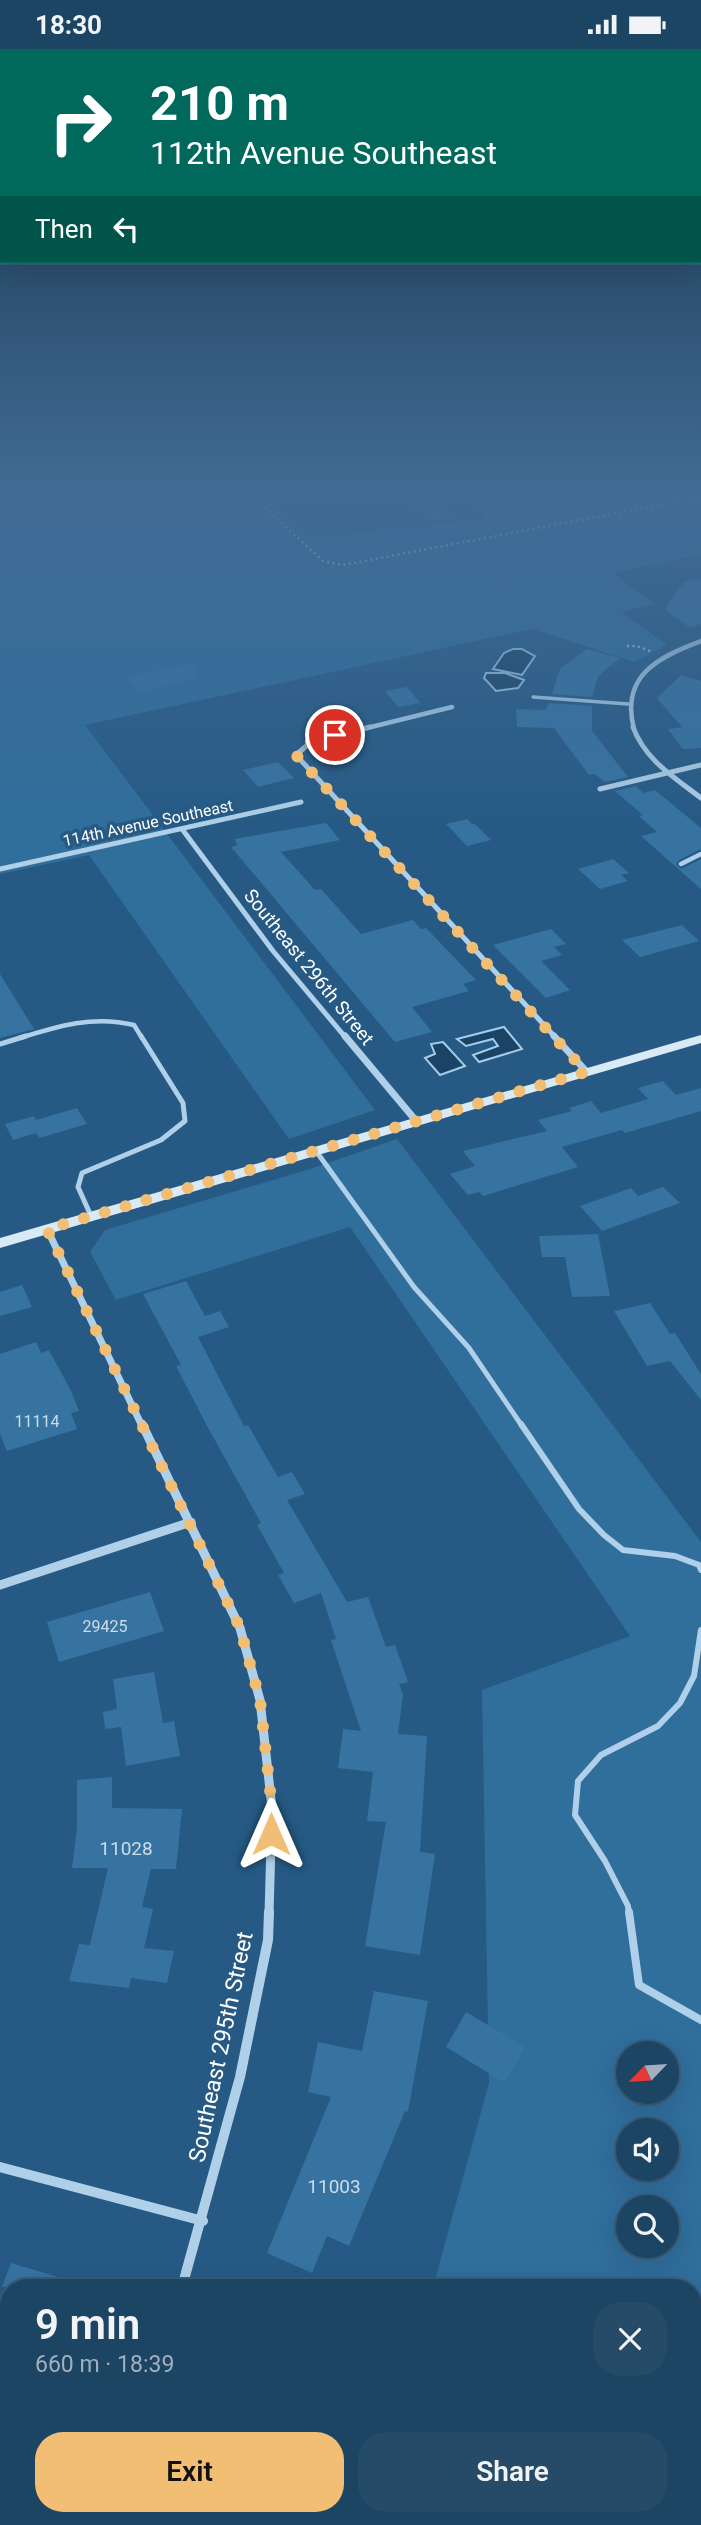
<!DOCTYPE html>
<meta charset="utf-8">
<style>
:root{--surface:#1c4463;--page:#254b69;--text:#f1f3f6;--muted:#a0b0be;--line:#3a5c78;--accent:#f1be74}
body{margin:0;font-family:Roboto,sans-serif;background:var(--page);color:var(--text);height:100vh;display:flex;flex-direction:column;font-size:26px;white-space:nowrap}
*{box-sizing:border-box;margin:0}
p{font-size:23px;color:var(--muted)}
.icon{flex:none;width:38px;height:38px;fill:none;stroke:currentColor;stroke-width:2;stroke-linecap:round;stroke-linejoin:round}
.map{position:relative;flex:1;overflow:hidden}
.sheet{position:absolute;left:0px;top:2230px;width:702px;height:247px;display:flex;flex-direction:column;background:var(--surface);border-radius:28px 28px 0 0;box-shadow:0 7px 28px #0002,0 0 0 2px var(--line)}
.sheet>*{flex:none}
.top-card{position:absolute;left:0px;top:0px;width:702px;height:214px;box-shadow:0 7px 28px #0002,0 0 0 2px var(--line);background:#00695c;color:#fff;overflow:hidden}
.needle{width:46px;rotate:245deg}
.buttons{position:absolute;left:616px;top:1992px;display:grid;gap:14px}
.buttons a{display:grid;place-items:center;width:63px;height:63px;border-radius:50%;background:var(--surface);box-shadow:0 7px 28px #0002,0 0 0 2px var(--line);font-size:35px}
.pin{position:absolute;display:grid;place-items:center;width:60px;height:60px;color:#fff;margin:-30px;border:4px solid #fff;border-radius:50%;box-shadow:0 2px 7px #0007}
.me{position:absolute;width:77px;margin:-38px;rotate:0deg;stroke-linejoin:round;filter:drop-shadow(0 0 5px #0008)}
.turn{display:flex;align-items:center;gap:24px;height:147px;padding:0 35px;font-size:32px}
.turn .icon{width:91px;height:91px;stroke-width:2.5}
.turn b{display:block;font-size:49px;line-height:60px}
.then{display:flex;align-items:center;height:66px;padding:0 35px;background:#0003;gap:14px;font-size:26px}
.round{display:grid;place-items:center;flex:none;width:74px;height:74px;border-radius:28px;background:var(--page)}
.overview{display:flex;align-items:center;justify-content:space-between;height:119px;padding:0 35px}
h1{font-size:42px;font-weight:600;line-height:52px}
.primary-button{display:flex;gap:14px;margin-top:auto;padding:14px 35px}
.primary-button a{flex:1;height:80px;border-radius:28px;background:var(--accent);color:#111;font-size:28px;font-weight:600;line-height:80px;text-align:center}
.primary-button a+a{background:var(--page);color:var(--text)}
.status{display:flex;justify-content:space-between;align-items:center;height:49px;padding:0 35px;background:var(--surface);direction:ltr}
.status svg{height:19px;fill:currentColor}
.map>svg:first-child{display:block}
</style>
<div class="status"><b>18:30</b><svg viewBox="0 0 49 12"><path d="M0 12V9h3v3zM5 12V6h3v6zM10 12V3h3v9zM15 12V0h3v12zM26 1h20v11H26zM47 4h2v5h-2z"/></svg></div>
<div class="map">
<svg width="701" height="2476" viewBox="0 0 701 2476">
<rect width="100%" height="100%" fill="#265a84"/>
<!-- green -->
<path fill="#306e9c" fill-rule="evenodd" d="M0,433H247L310,489L488,470L458,433H693L701,440V506L613,524L654,555L621,563L667,596L635,613L532,580L85,676L375,1061L289,1090L89,806L0,825Z
M397,1090L701,1493V2476H368L370,2468H693V2238H433L489,2034L482,1641L630,1587L350,1178L116,1251L90,1203L105,1181L310,1120ZM628,2004H667V2042H628ZM628,2081H667V2119H628ZM628,2158H667V2196H628Z"/>
<!-- water -->
<path fill="#1a4365" stroke="#a4cce8" stroke-width="2" d="M513,600H522L535,607L522,626L493,620L504,604Z
M486,624H505L524,631L518,639L496,642L484,629Z
M504,978L522,1000L479,1013L473,1006L498,997L493,990L466,997L457,990Z
M443,993L465,1017L440,1026L425,1009L435,1005L431,995Z"/>
<!-- building -->
<path fill="#3673a1" d="M289,433H352L358,443L309,452Z
M429,447L455,468L431,472L412,456Z
M701,530V575L689,578L665,560L684,533Z
M587,600L620,609L598,627L592,648L552,645L560,620Z
M196,613L199,628L140,643L126,628Z
M681,626L701,632V699L683,700L668,680L682,678L657,649Z
M407,638L420,654L398,658L385,642Z
M549,654L592,657V682L628,728L605,733L595,725L589,726L554,679L517,678L516,660L546,661Z
M278,713L294,729L258,738L243,721Z
M636,737L643,744L655,741L701,779V800L679,811L676,815L681,820L701,810V840L641,787L657,783L639,767L643,766L615,742Z
M467,770L472,775H475L491,791L467,797L446,775Z
M326,774L340,791L281,803L315,841L321,840L361,885L413,871L421,880L426,879L476,931L463,935L469,942L412,958L432,983L395,993L231,798L238,796L234,790Z
M613,810L629,824L621,826L628,832L600,840L578,820Z
M682,876L699,892L640,908L622,891Z
M551,880L566,895L554,898L562,906L541,912L570,941L546,949L493,896Z
M0,925L34,980L0,989Z
M663,1032L676,1046L701,1039V1062L625,1084L622,1081L562,1098L578,1118L483,1147L479,1143L468,1146L450,1125L475,1117L463,1102L547,1082L538,1071L572,1062L569,1059L591,1052L601,1064L648,1050L638,1039Z
M77,1059L87,1075L39,1089L36,1084L13,1091L5,1075L34,1067L36,1071Z
M663,1138L680,1154L602,1182L580,1157L631,1139L638,1147Z
M598,1185L610,1247L572,1248L565,1208H542L539,1187Z
M186,1232L205,1267L220,1262L229,1278L198,1288L244,1377L248,1376L278,1428L292,1423L305,1445L287,1451L347,1553L368,1548L386,1598L395,1596L408,1633L399,1635L403,1646L398,1685L427,1687L420,1803L435,1805L420,1906L365,1897L386,1773L367,1772L373,1723L338,1719L343,1680L361,1682L331,1591L336,1590L321,1544L294,1554L278,1526L284,1524L257,1476L261,1474L206,1375L176,1317L181,1316L143,1245Z
M22,1236L32,1258L0,1267V1243Z
M650,1254L670,1285L675,1284L701,1325V1351L670,1312L647,1317L614,1262Z
M36,1293L41,1304L49,1301L71,1342L79,1362L71,1364L77,1380L7,1402L0,1385V1305Z
M150,1543L164,1582L59,1613L47,1573Z
M154,1623L163,1674L174,1672L180,1707L126,1717L121,1678L105,1680L103,1663L117,1660L113,1630Z
M112,1728V1759L182,1760L176,1820H151L142,1858L153,1860L144,1899L174,1902L167,1934L131,1929L129,1939L69,1932L79,1895L90,1896L108,1819H72L77,1779V1731Z
M374,1942L428,1952L408,2063L405,2062L349,2197L327,2187L312,2224L267,2204L331,2048L308,2043L318,1993L362,2002Z
M466,1963L525,1998L505,2034L446,1998Z
M11,2214L78,2234L77,2238H2Z"/>
<g fill="none" stroke-linecap="round" stroke-linejoin="round">
<!-- path -->
<path stroke="#afd0e8" stroke-width="2.5" stroke-dasharray="2 3.5" stroke-linecap="butt" d="M140,433C162,448 189,449 213,438L211,433
M237,433L323,512L343,516L701,448
M627,597H637L652,603"/>
<!-- lane-far4 -->
<path stroke="#afd0e8" stroke-width="3.5" d="M533,648L628,655"/>
<!-- lane-far3 -->
<path stroke="#afd0e8" stroke-width="4.5" d="M681,815L701,805
M20,989C58,977 94,966 134,976L142,989"/>
<!-- lane-far2 -->
<path stroke="#afd0e8" stroke-width="5" d="M0,995L26,987
M316,1102L414,1238L469,1299L522,1377
M91,1167L78,1138L82,1124L161,1091L185,1072L183,1054L141,987"/>
<!-- lane-far1 -->
<path stroke="#afd0e8" stroke-width="6" d="M521,1375L579,1460L604,1486L623,1501L675,1507L699,1516L701,1521
M629,1865L628,1857L605,1812L575,1766L578,1732L601,1706L658,1677L680,1654L694,1627L701,1581"/>
<!-- lane -->
<path stroke="#afd0e8" stroke-width="8" d="M629,1863L639,1936L701,1971"/>
<!-- street-far4 -->
<path stroke="#afd0e8" stroke-width="4.5" d="M357,433L361,436
M363,680L452,658
M634,680C620,627 658,608 701,592"/>
<!-- street-far3 -->
<path stroke="#afd0e8" stroke-width="5" d="M370,678L311,693L296,706L556,989
M633,678C645,711 675,729 701,749
M600,740L701,716
M182,780L273,902L346,989
M0,820L301,753"/>
<!-- street-far2 -->
<path stroke="#afd0e8" stroke-width="7" d="M345,987L417,1073
M554,987L586,1022
M47,1180L142,1377"/>
<!-- street-far1 -->
<path stroke="#afd0e8" stroke-width="9" d="M142,1375L240,1579L260,1651L272,1759L269,1865
M0,1536L191,1473"/>
<!-- street -->
<path stroke="#afd0e8" stroke-width="10" d="M0,2118L203,2172
M182,2238L240,2028L268,1891L269,1863
M110,2476L112,2468"/>
<!-- secondary -->
<path fill="#d9eaf7" fill-rule="evenodd" d="M701,986V994L0,1199V1189Z"/>
</g>
<!-- sky -->
<linearGradient id="sky" x2="0" y2="1"><stop stop-color="#153249"/><stop offset="0.56" stop-color="#416b94"/><stop offset="1" stop-color="#416b94" stop-opacity="0"/></linearGradient>
<rect width="701" height="780" fill="url(#sky)"/>
<g fill="none" stroke-linecap="round" stroke-linejoin="round">
<!-- route -->
<path stroke="#f1be74" stroke-width="12" stroke-dasharray="0 21.6" d="M271,1785L272,1759L260,1651L240,1579L47,1180L586,1023L296,706L311,693L335,686"/>
</g>
<g text-anchor="middle" dominant-baseline="central" stroke-width="7" stroke-linejoin="round" paint-order="stroke">
<!-- far-street labels -->
<g font-size="16" fill="#fff" stroke="#265a84">
<text transform="translate(148 774) rotate(-12)">114th Avenue Southeast</text>
</g>
<!-- number labels -->
<g font-size="16" fill="#cddce8">
<text x="37" y="1372">11114</text>
<text x="105" y="1577">29425</text>
</g>
<!-- street labels -->
<g font-size="19" fill="#fff" stroke="#265a84">
<text transform="translate(309 918) rotate(51)">Southeast 296th Street</text>
</g>
<!-- near-number labels -->
<g font-size="19" fill="#cddce8">
<text x="126" y="1799">11028</text>
<text x="334" y="2137">11003</text>
</g>
<!-- near-street labels -->
<g font-size="23" fill="#fff" stroke="#265a84">
<text transform="translate(221 1998) rotate(-78)">Southeast 295th Street</text>
</g>
</g>
</svg>
<div class="buttons">
<a><svg class="needle" viewBox="-14 -14 28 28"><path d="M0-13l5 13h-10z" fill="#e53935"/><path d="M0 13l5-13h-10z" fill="#a0b0be"/></svg></a>
<a><svg class="icon" aria-label="sound" viewBox="0 0 24 24"><path d="M4 9h4l5-4v14l-5-4H4zM17 9q2 3 0 6"/></svg></a>
<a><svg class="icon" aria-label="search" viewBox="0 0 24 24"><circle cx="10" cy="10" r="6"/><path d="M15 15l6 6"/></svg></a>
</div>
<div class="pin" style="left:335px;top:686px;background:#d93025"><svg class="icon" aria-label="arrive" viewBox="0 0 24 24"><path d="M6 21V4h12l-3 4 3 4H6"/></svg></div>
<svg class="me" style="left:271px;top:1785px" viewBox="-20 -20 40 40"><path d="M0-17L14 15 0 8-14 15z" fill="#f1be74" stroke="#fff" stroke-width="4"/></svg>
<div class="top-card">
<div class="turn"><svg class="icon" aria-label="right" viewBox="0 0 24 24"><path d="M7 20v-9h11M14 6l5 5-5 5"/></svg><div><b>210 m</b>112th Avenue Southeast</div></div>
<div class="then">Then<svg class="icon" aria-label="left" viewBox="0 0 24 24"><path d="M17 20v-9H6M10 6l-5 5 5 5"/></svg></div>
</div>
<section class="sheet">
<div class="overview"><div><h1>9 min</h1><p>660 m · 18:39</p></div><a class="round"><svg class="icon" aria-label="close" viewBox="0 0 24 24"><path d="M6 6l12 12M18 6L6 18"/></svg></a></div>
<div class="primary-button"><a>Exit</a><a>Share</a></div>
</section>
</div>
